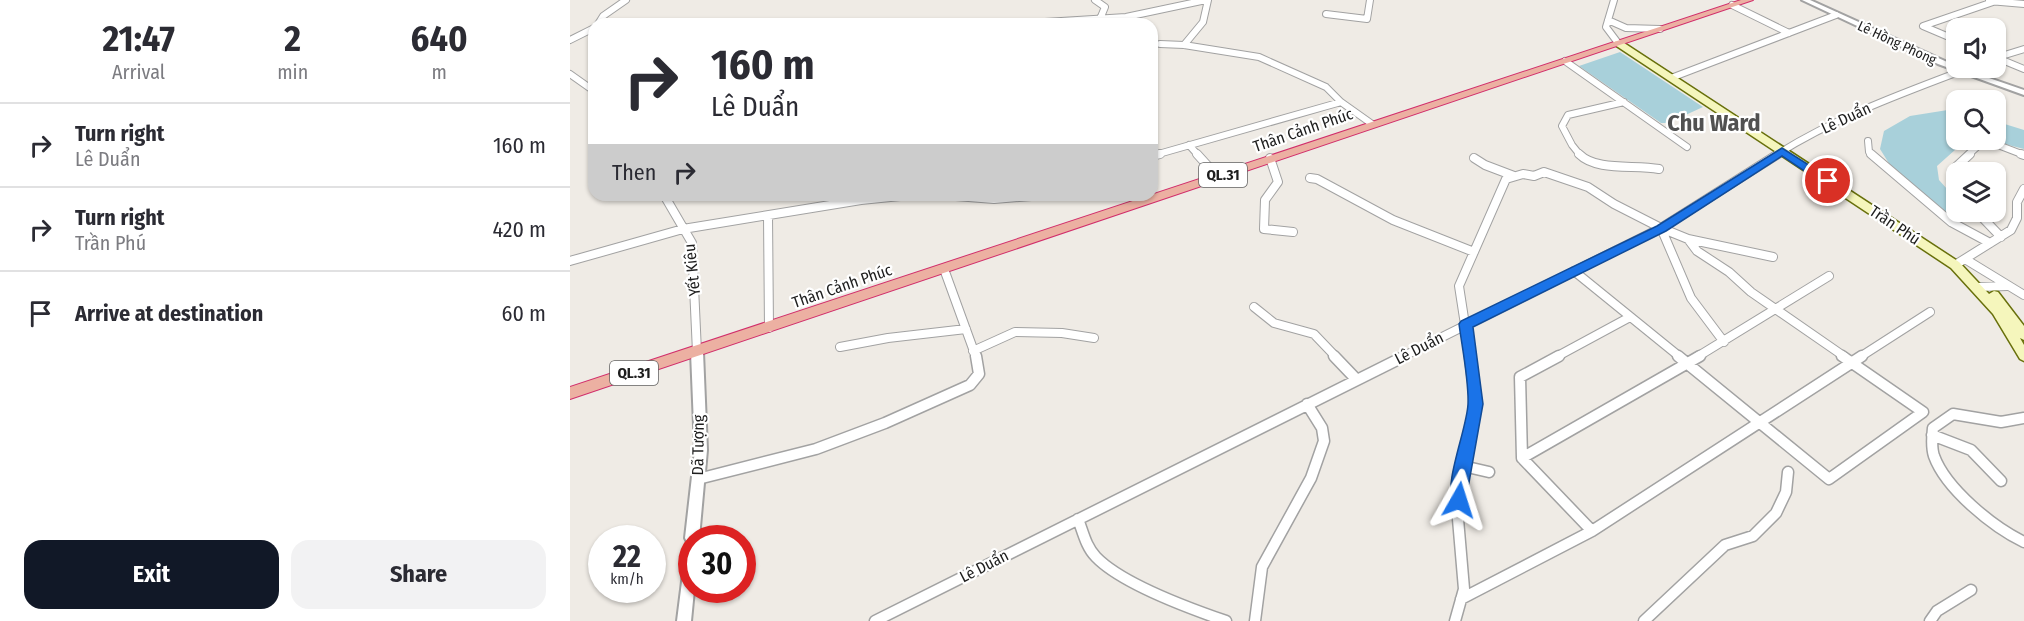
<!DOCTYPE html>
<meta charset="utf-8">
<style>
:root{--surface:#fff;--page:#f2f2f3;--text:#2b2b33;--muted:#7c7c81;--line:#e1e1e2;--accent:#111827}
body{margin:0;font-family:"Fira Sans Condensed",sans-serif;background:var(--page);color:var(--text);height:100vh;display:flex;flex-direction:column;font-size:22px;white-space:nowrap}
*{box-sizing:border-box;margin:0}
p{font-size:20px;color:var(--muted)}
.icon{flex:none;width:33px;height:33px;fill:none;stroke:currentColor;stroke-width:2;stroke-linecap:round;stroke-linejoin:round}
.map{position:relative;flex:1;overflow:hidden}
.details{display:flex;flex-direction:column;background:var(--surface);width:570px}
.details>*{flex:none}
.top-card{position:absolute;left:18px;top:18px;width:570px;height:183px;border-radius:18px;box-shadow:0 2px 4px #0004;background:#fff;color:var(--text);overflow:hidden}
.buttons{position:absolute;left:1376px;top:18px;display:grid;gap:12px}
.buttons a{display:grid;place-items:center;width:60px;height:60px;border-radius:12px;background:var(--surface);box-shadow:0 2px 4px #0004;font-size:30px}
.speed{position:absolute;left:18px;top:525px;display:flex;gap:12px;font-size:30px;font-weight:700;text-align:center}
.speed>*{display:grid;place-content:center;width:78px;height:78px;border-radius:50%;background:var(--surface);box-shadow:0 2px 4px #0004;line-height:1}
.speed small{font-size:15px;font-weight:400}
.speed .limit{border:9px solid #d22;background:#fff;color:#111}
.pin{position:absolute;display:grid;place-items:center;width:51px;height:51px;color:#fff;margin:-26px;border:3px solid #fff;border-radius:50%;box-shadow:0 2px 6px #0007}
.me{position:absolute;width:66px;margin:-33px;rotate:6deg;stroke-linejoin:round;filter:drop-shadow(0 0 4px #0008)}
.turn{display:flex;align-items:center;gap:21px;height:126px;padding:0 24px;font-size:27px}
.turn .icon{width:78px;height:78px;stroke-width:2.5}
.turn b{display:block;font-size:42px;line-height:51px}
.then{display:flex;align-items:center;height:57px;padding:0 24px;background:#0003;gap:12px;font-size:22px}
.eta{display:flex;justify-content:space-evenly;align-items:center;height:102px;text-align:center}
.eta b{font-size:36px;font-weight:700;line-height:42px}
.cta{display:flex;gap:12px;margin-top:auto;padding:12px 24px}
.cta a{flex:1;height:69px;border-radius:18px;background:var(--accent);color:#fff;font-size:24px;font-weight:700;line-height:69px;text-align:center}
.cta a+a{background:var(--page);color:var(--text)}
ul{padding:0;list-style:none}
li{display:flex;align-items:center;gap:18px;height:84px;padding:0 24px;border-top:2px solid var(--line)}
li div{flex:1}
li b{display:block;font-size:22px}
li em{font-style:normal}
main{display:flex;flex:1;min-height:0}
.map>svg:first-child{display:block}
</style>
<main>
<section class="details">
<div class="eta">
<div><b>21:47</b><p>Arrival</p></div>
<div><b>2</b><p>min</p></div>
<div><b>640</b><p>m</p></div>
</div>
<ul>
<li><svg class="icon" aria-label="right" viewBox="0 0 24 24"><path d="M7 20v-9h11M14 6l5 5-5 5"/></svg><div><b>Turn right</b><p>Lê Duẩn</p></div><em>160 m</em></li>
<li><svg class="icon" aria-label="right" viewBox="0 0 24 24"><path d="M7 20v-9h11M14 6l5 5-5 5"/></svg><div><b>Turn right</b><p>Trần Phú</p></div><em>420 m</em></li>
<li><svg class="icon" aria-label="arrive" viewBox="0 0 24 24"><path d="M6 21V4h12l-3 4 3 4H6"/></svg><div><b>Arrive at destination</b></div><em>60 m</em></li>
</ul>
<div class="cta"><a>Exit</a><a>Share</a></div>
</section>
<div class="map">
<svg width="1454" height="621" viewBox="0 0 1454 621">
<rect width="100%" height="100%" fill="#efebe5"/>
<!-- water -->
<path fill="#a8d0da" d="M1050,52L1133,107L1098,123H1091L1009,66Z
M1384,109L1386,110V140H1407L1395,141L1367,166L1369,180L1386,199V210L1382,214L1374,213L1325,173L1310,149L1314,131L1340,116Z
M1425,121L1454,130V149L1419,140H1425Z"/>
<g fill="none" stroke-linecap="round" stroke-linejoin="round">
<!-- minor-far2 casing -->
<g stroke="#a2a2a2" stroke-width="8">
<path id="minor-far2" d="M525,0L535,7L530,19L532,21
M1044,0L1036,27L1048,43
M1419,1L1454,4
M1162,5L1219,33
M756,14L797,19L800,0
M1038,20L1056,28L1090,29
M475,22L556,17L636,0
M28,24L33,16L56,0
M0,40L24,28
M1386,40L1353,26L1423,2
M590,44L614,45L689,57L756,87L771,102L802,124
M614,45L633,22L638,0
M1425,57L1454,69
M1425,58L1454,49
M995,61L1117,147
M0,74L24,91
M1101,78L1266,15
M1298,141L1299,152L1302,155
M619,145L628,155
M585,155L771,102
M1010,155L1002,145L992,126L998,115L1054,102
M1206,155C1266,117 1333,93 1399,68
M1398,155L1408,146L1428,145L1454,155"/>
</g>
<!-- minor-far1 casing -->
<g stroke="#a2a2a2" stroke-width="10">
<path id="minor-far1" d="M627,154L647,176
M1009,154C1027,172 1065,164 1089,169
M1301,154L1381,222L1420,243
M1451,154L1454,155
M582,156L590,154
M700,158L708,182L695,200L694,229L723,232
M904,158L915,165L944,176
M740,178L747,179L823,220L904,252
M1386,186L1383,181L1386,167L1400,154
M94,195L122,243L127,352
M373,195L424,199L474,195
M1407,212L1431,237
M198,216L199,328
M1381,222L1390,212
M1091,228L1118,239L1203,257
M1118,239L1127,251L1159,272L1181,292L1275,357
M1395,259L1454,295
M0,261L113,229L291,200L340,195
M1385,265L1441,230L1447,218V202L1454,189
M374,269L406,357
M1004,271L1110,357
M1408,287L1437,286
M684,307L704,323L744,334L766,357
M270,347L318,338L396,329
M403,351L445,332L492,333L524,338
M832,357L1091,228L1208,154
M900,357L889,286L936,179L953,174L964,176L974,172L1018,187L1044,204L1091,228L1121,298L1154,342
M986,357L1060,317
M1127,357L1259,276
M1290,357L1360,312"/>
</g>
<!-- minor casing -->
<g stroke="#a2a2a2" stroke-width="13">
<path id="minor" d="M764,356L786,379
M989,356L950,377L952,458L1022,531
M1108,356L1259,479L1353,412L1272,356
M1454,418L1431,422L1383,414L1363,428C1362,437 1361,447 1364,456C1376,489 1423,527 1454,542
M1362,435L1401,450L1431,481
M952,458L1130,356
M893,466L919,472
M128,479L246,449L315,423L400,385L409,374L406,356
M508,519C513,532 516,547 526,557C551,583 621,609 656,621
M891,599L1022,531L1292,356
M305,621L835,356
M685,621L692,567L741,478L754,441L752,428L737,404
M885,621L894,589L888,519L890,482L906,404L900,356
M1074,621L1155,545L1183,536L1206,513L1216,492L1218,472
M1360,621L1367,611L1401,590"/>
</g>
<!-- tertiary casing -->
<g stroke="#a2a2a2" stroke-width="4">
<path id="tertiary" d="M1232,0H1240L1386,66V68H1390L1454,90V95L1368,64Z
M127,348L131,349L133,352L137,450L129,538H122V590H124L121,621H107L117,542L115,538L125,450L121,352L123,349Z"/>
</g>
<!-- secondary casing -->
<g stroke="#68700b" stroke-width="3">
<path id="secondary" d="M1045,41H1051L1389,262L1419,294L1424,291L1428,292L1454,326V340L1450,338L1454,345V361L1450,359L1423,314L1381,268L1045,45Z"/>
</g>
<!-- trunk casing -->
<g stroke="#d12e6b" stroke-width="2">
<path id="trunk" d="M1171,0H1183L0,399V387Z"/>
</g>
<!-- minor-far2 -->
<use href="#minor-far2" stroke="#fff" stroke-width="6"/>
<!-- minor-far1 -->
<use href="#minor-far1" stroke="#fff" stroke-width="8"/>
<!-- minor -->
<use href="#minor" stroke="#fff" stroke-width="10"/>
<!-- tertiary -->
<use href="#tertiary" fill="#fff" fill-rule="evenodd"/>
<!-- secondary -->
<use href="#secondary" fill="#f5f6bc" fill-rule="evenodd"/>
<!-- trunk -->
<use href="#trunk" fill="#ecb0a2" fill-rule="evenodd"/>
</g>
<!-- route -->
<path fill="#1a73e8" stroke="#114b97" stroke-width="1.5" d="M1212,148L1264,181L1258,185L1254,184L1212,156L1096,231L903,327L913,404L895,505L889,507L883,505C873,484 897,429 898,404C899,381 892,347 889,324L891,321L1087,226Z"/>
<g text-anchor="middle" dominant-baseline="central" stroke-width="4.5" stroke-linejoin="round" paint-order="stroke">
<!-- far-street labels -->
<g font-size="14" fill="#1e1e1e" stroke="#fff">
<text transform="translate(1327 43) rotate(25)">Lê Hồng Phong</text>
</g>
<!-- shield labels -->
<g fill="#fff" stroke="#626262" stroke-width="1.5">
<rect x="629" y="163" width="48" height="24" rx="4.5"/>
<rect x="40" y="361" width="48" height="24" rx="4.5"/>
</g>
<g font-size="15" font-weight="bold" fill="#1e1e1e">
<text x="653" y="175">QL.31</text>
<text x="64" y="373">QL.31</text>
</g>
<!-- street labels -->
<g font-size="16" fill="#1e1e1e" stroke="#fff">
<text transform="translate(1276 118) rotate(-25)">Lê Duẩn</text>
<text transform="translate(733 130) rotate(-19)">Thân Cảnh Phúc</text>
<text transform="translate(1325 225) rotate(34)">Trần Phú</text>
<text transform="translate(122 270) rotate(-96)">Yết Kiêu</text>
<text transform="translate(272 286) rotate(-19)">Thân Cảnh Phúc</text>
<text transform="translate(849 348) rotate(-27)">Lê Duẩn</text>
<text transform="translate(128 445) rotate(-89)">Dã Tượng</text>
<text transform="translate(414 566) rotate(-27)">Lê Duẩn</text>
</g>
<!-- far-town labels -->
<g font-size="24" font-weight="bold" fill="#515151" stroke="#fff">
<text x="1144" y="123">Chu Ward</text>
</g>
</g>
</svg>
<div class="buttons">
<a><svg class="icon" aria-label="sound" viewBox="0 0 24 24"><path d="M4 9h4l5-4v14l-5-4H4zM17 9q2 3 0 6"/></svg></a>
<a><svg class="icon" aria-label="search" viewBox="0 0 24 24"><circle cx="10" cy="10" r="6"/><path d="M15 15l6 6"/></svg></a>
<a><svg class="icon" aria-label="layers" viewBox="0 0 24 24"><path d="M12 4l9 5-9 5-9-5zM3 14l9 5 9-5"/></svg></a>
</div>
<div class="speed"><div>22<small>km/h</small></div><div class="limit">30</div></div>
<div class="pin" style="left:1258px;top:181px;background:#d93025"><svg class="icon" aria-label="arrive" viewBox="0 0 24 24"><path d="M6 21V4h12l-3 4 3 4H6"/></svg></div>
<svg class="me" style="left:889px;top:500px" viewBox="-20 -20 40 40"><path d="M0-17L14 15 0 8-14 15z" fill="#1a73e8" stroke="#fff" stroke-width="4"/></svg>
<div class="top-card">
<div class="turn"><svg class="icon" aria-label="right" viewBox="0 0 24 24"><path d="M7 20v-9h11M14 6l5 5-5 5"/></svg><div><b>160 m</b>Lê Duẩn</div></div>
<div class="then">Then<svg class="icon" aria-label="right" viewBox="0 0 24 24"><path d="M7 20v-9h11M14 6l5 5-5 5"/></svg></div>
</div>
</div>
</main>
